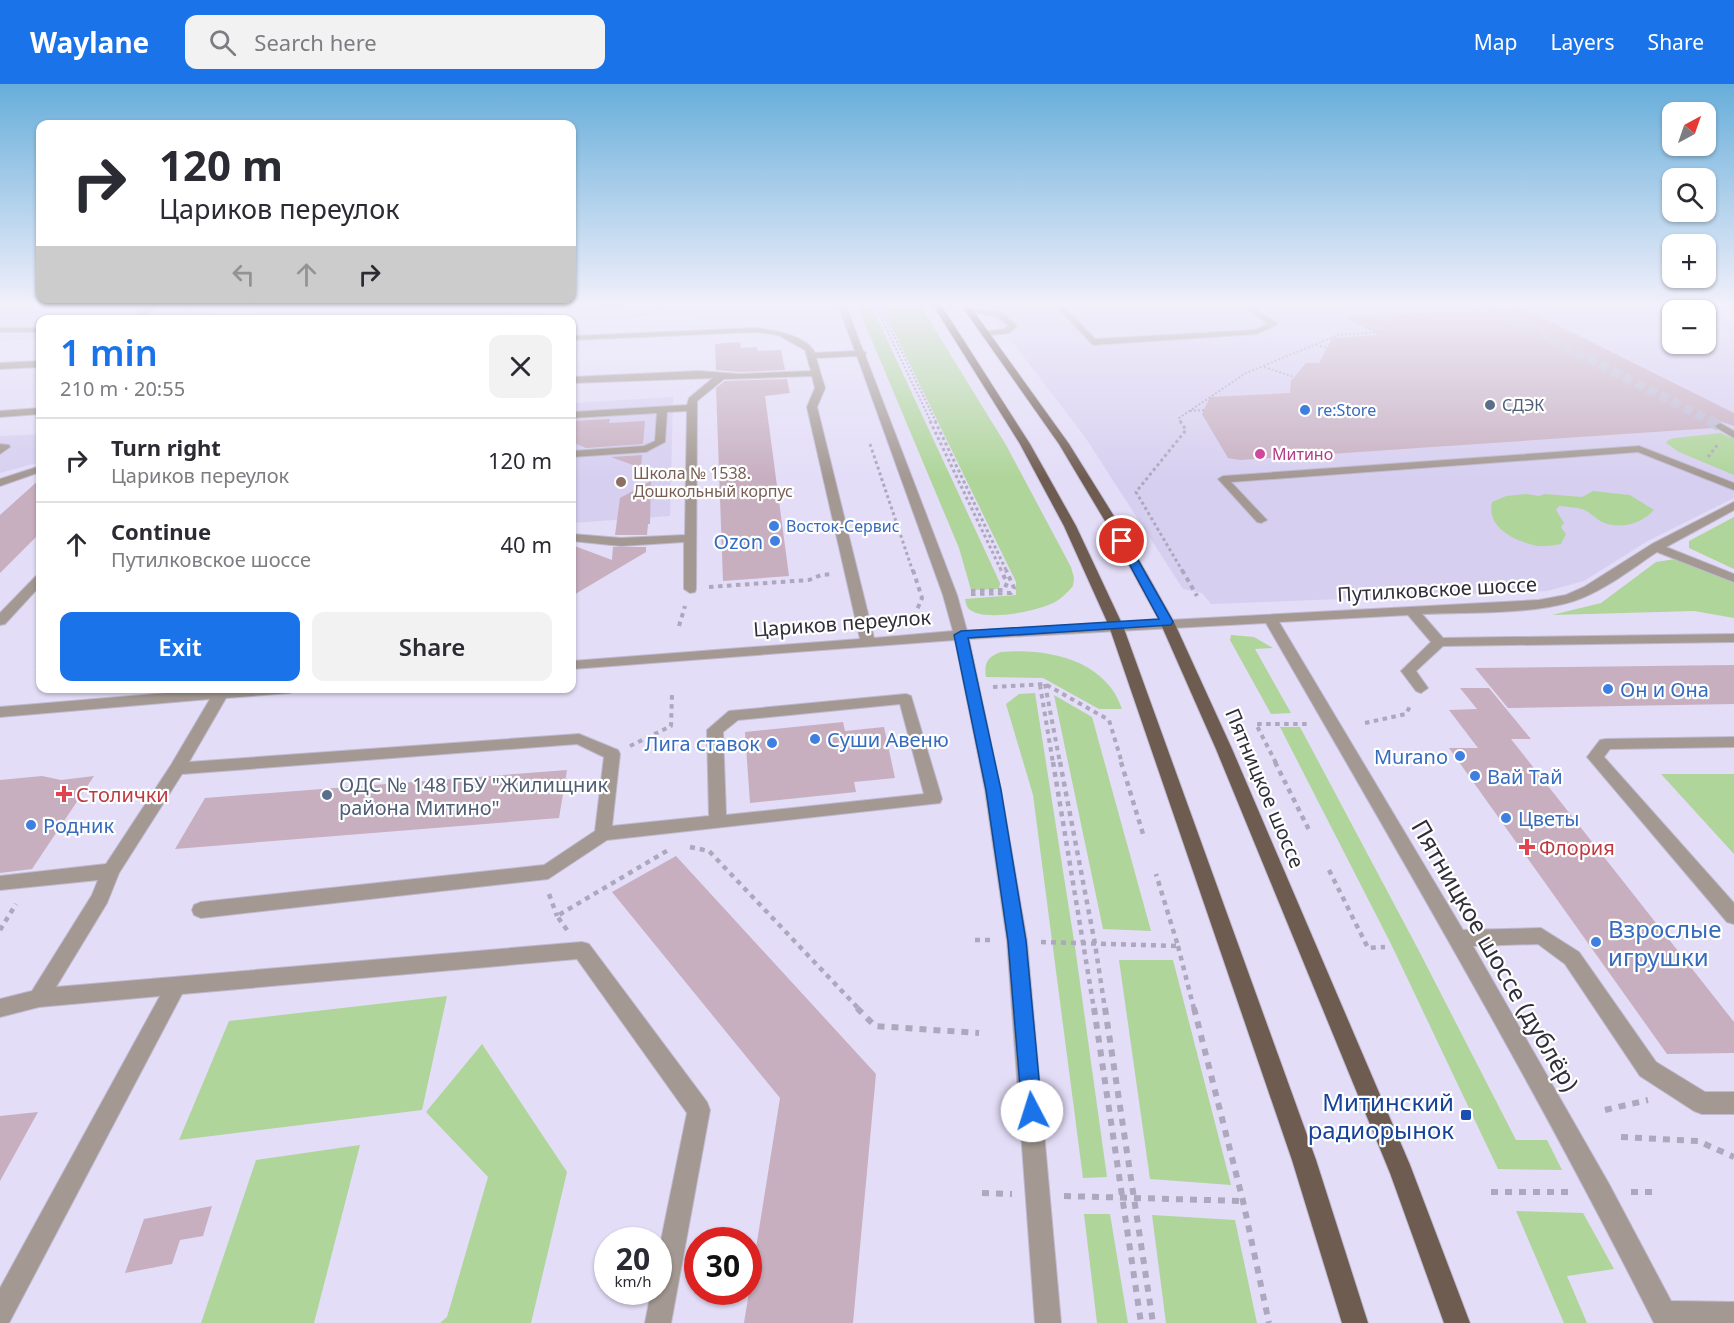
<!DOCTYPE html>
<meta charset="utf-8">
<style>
:root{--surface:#fff;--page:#f2f2f3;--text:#2b2b33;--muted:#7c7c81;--line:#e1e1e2;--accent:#1a73e8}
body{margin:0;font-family:"Noto Sans",sans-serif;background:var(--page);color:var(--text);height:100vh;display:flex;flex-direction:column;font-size:22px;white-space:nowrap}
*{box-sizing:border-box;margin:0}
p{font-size:20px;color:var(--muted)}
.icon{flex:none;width:33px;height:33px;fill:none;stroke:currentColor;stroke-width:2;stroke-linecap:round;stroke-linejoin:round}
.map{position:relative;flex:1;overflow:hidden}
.panel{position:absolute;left:36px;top:231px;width:540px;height:378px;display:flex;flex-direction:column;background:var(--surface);border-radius:12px;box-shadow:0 2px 4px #0004}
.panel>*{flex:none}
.hud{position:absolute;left:36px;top:36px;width:540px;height:183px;border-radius:12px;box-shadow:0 2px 4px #0004;background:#fff;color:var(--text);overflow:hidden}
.needle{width:39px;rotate:40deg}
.controls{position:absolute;left:1662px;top:18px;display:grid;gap:12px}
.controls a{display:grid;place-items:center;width:54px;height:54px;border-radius:12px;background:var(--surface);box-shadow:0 2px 4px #0004;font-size:30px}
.speed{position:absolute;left:594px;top:1143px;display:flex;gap:12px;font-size:30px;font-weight:700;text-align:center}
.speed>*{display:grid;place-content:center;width:78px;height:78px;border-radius:50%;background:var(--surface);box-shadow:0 2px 4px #0004;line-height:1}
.speed small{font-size:15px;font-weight:400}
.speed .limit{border:9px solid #d22;background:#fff;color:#111}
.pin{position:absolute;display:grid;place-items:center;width:51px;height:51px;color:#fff;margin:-26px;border:3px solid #fff;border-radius:50%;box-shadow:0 2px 6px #0007}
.me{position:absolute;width:66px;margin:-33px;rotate:355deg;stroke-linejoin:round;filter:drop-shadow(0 0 4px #0008)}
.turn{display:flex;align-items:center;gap:21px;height:126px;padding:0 24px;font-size:27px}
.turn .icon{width:78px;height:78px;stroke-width:2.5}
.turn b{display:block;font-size:42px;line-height:51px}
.lanes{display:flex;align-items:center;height:57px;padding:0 24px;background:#0003;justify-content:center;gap:30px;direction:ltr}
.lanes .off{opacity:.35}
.round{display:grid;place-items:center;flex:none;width:63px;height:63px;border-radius:12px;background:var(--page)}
.overview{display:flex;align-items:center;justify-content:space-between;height:102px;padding:0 24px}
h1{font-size:36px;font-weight:600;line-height:45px;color:var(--accent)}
.primary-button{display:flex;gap:12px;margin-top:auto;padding:12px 24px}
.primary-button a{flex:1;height:69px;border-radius:12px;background:var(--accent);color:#fff;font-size:24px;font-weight:600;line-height:69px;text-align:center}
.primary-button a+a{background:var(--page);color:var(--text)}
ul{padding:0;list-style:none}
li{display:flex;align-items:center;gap:18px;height:84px;padding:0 24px;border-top:2px solid var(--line)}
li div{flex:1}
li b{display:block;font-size:22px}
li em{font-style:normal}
header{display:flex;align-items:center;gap:36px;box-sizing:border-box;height:84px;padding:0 30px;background:var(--accent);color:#fff}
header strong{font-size:28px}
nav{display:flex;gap:33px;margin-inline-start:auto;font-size:21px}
.search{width:420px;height:54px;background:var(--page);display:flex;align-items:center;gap:15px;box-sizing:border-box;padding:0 21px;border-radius:12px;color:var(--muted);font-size:22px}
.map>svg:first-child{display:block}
</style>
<header>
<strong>Waylane</strong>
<div class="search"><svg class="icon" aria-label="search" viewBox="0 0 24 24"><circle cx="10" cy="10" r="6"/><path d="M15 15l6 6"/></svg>Search here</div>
<nav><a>Map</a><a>Layers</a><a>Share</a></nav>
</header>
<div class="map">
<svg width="1734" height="1239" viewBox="0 0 1734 1239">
<rect width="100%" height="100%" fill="#e3ddf7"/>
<!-- built -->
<path fill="#d7cff0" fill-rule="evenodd" d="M0,221H182L216,235L40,236V255L0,257Z
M230,221H679L387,236L366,230H333L278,235Z
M984,221H1708L1734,240V414L1646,458L1584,497L1547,507L1211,520L1202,509L1183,505L1085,353ZM1672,226H1706V260H1672Z
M673,313L670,432L572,439V319Z
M40,350V378L0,389V352Z"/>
<!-- green -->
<path fill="#afd59a" d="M857,221H871L1000,499L999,505L971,506L959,464Z
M881,221H920L1006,361L1071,483L1074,494L1073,502C1068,508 1062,514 1055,518C1039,527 988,537 972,527C967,525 966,520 965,515L1016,511V498Z
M1721,349L1734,355V391L1679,368L1666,359L1668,356L1675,354Z
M1593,407L1630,411L1654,426C1641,440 1620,446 1602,438C1595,434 1590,428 1582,425C1575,423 1566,423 1559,422L1556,426L1564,439L1561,443L1566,450L1561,460C1554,461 1544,463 1537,462C1515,457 1486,444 1492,418L1506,412L1526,410L1539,412L1545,410L1582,413Z
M1734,433V485L1689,464V457Z
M1675,475L1734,498V534L1694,527L1552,531L1601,519L1656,478Z
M1231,551L1254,553L1273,564L1255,565L1291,629L1271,630L1230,556Z
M1001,568C1048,564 1106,576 1122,625H1099L1043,594L986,593C984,579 987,573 1001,568Z
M1035,609L1075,863L1107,1093L1083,1094L1033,711L1006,620L1019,610Z
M1054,611L1092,633L1151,847L1103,845Z
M1280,643H1300L1418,865L1516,1056H1547L1562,1086L1498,1085L1391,860Z
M1661,690H1734V770Z
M1119,876H1173L1231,1101L1150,1095Z
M447,912L422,1026L179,1056L229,937Z
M482,960L567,1088L531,1239H440L447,1233L488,1093L426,1028Z
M360,1061L314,1239H201L256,1076Z
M1516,1127L1583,1129L1614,1185L1567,1192L1587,1239H1564Z
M1084,1130H1110L1128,1239H1097Z
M1152,1131L1235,1136L1257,1239H1166Z"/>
<!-- building -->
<path fill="#c7afc0" d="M1523,224L1734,329V342L1719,337L1714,340L1713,344L1240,376L1228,374L1202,330L1210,313L1290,309L1291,297L1306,279H1319L1332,254L1378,251L1345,233L1484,226L1493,229L1498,225Z
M740,258L741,264L757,263L758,267L781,266L785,286L739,288L716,286L715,260Z
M787,295L790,309L765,312L789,492L723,497L716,304L725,297Z
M610,335L609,339L645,337L643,360L586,364L572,358V337Z
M642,371L641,384L611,373Z
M40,395V449L0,489V431Z
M651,397L650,440H648L647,451H615L620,414Z
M572,461L612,476L613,463H646V468L572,512Z
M1734,581V620L1508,624L1475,584Z
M1460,604H1489L1531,655H1511L1734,938V969L1667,970L1449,664H1478L1449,626L1477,625Z
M843,638L845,647L884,643L895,694L854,698L856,708L750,719L745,648Z
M567,686L559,734L175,765L205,714Z
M42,692L61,696L94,692L32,785L0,789V696Z
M676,772L876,990L853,1239H744L780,1014L612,808Z
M38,1028L0,1097V1032Z
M212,1122L203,1152L180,1156L172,1180L125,1189L144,1135Z"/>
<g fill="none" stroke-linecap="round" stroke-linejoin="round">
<!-- minor-tunnel-far1 -->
<path stroke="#bfbad1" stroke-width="9" stroke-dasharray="9 4.5" stroke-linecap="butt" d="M1492,225L1712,338"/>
<!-- minor-tunnel -->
<path stroke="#bfbad1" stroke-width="11" stroke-dasharray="11 5" stroke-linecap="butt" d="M1709,337L1720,342"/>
<!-- minor casing -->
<g stroke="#bfbad1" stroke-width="2">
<path id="minor" d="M148,221H156C151,233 138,236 126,236L147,225Z
M838,221H846L863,267L866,269L865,271L957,511L967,547L1539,516L1566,511L1584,503L1652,460L1734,418V426L1666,463L1734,490V498L1657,468C1631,485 1604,507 1574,517C1530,531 1468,528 1422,530L1443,554L1734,550V558L1443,562L1416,587L1428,604L1421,609L1416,607L1401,587L1431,558L1408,531L1279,538L1463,846L1541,844L1579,868L1656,978L1705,1008H1734V1030H1702L1694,1027L1640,992L1565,880L1538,860L1473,862L1609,1100L1671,1217L1734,1218V1239H1654C1534,1000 1399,770 1266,539L969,555L1001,706L1027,857L1061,1239H1035L1007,857L985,706L955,556L572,585V577L860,555L807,323L815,304L812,292L724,295L697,317L696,505L695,508L690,509L684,505V458L621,462L572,457V450L621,454L685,451L687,327L667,328L665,358L646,368L572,373V367L644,362L655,357L657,329L572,334V328L687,321L689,314L713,294L572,299V293L699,287L739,290L811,287L805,266L778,251L756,248L572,256V252L756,244C772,246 808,252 815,269L855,267ZM857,272L943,511L953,547L874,554L817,323L825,304L816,274Z
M1055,221H1063L1095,255L1255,246L1268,240L1242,221H1250L1278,240L1257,250L1093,261Z
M1479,221H1488L1496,225L1492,227Z
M1726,221H1734V225Z
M969,224L1001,228L1017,242L1009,249L983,252V248L1004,245L1008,242L996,232L966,228L965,226Z
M0,244H40V248H0Z
M40,277V283L0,285V279Z
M40,324V330L0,333V327Z
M1720,339L1734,347V354L1717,344L1715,342Z
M0,360L9,361L10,363L0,370Z
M1639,362L1734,399V406L1638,368L1231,398L1265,434L1267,436L1261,439L1257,438L1218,395L1223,392Z
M40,382V388L0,402V395Z
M40,491V502L5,540L0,541V529L36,492Z
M226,604H297L290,609L226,614L189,678L579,650L618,666L620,670L612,742L709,732L707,646L729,627L906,610L911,612L942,715L940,719L607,756L548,795L201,834L194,831L192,826L194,821L201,818L544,781L595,747L604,673L577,660L182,690L119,789L107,819L56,903L582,858L589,860L707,1018L710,1026L671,1239H645L651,1208H658V1171L687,1029L577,875L182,910L9,1239H0V1204L160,912L39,923L0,933V915L32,907L92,811L98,796L0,806V792L106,780L171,681L210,615L0,633V623ZM900,620L924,710L726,731L723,648L738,636Z
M1734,653V663L1610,665L1604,673L1734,819V840L1727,838L1587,673L1600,656L1606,655Z"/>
</g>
<!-- major casing -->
<g stroke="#bfbad1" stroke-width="2">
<path id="major" d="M933,221H941L1030,360L1076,442L1123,542L1316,1076L1368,1239H1342L1292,1076L1109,542L1064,442L1020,360Z
M961,221H969L1069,360L1117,437L1174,538L1232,665L1410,1081L1470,1239H1444L1390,1089L1216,665L1160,538L1105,437L1059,360Z"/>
</g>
<!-- path-far4 -->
<path stroke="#ada8bd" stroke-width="2" stroke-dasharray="2 2" stroke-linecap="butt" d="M186,221L221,236
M875,221L931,338
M879,221L936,338
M629,233L656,228L690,230
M310,236L342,233L360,236
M1316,261L1327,264
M1264,283L1294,293
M1190,327L1204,326
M1181,338L1179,334L1246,289L1338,251L1383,248L1402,231L1396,227L1461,224"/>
<!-- path-far3 -->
<path stroke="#ada8bd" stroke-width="3" stroke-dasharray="3 3" stroke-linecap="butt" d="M930,337L1002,488
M935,337L1007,488
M1180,337L1186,346L1136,408L1183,488
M870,360L913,488
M1708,373L1718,360"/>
<!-- path-far2 -->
<path stroke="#ada8bd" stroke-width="4" stroke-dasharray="4.5 4.5" stroke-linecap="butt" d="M913,486L922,514L914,533
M1182,486L1197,512
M709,503L809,496L821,491L832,490
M971,507L1004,506L1007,499L1001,486
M971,510L1011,509L1014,504L1006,486
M679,542L685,522
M37,584L40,580
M1045,600L1060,679
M1040,601L1053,679
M993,603L1045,600L1109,636L1122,679
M1365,639L1406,630L1411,620
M630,662L671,642L672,610
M1276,679L1256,640H1307"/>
<!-- path-far1 -->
<path stroke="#ada8bd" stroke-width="4.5" stroke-dasharray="5 5" stroke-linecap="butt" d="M1053,678L1094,925
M1060,678L1095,860L1105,925
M1121,678L1143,750
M1275,678L1310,748
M690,763L709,767L859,925
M1329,786L1368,864L1385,863
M549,810L557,832
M0,846L16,820
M567,846L557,832L670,765
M975,856H991
M1041,858L1178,862L1156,790
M1178,862L1194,925"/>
<!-- path -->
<path stroke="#ada8bd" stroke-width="6" stroke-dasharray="7 7" stroke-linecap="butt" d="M857,924L875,942L979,949
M1094,924L1141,1239
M1105,924L1153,1239
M1194,924L1243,1117L1269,1239
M1605,1026L1648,1016
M1621,1053L1698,1057L1734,1073
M1491,1108H1571
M1631,1108H1652
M982,1109L1012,1110
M1064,1112L1243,1117"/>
<!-- minor -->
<use href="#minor" fill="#a39892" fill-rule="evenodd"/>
<!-- major -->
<use href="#major" fill="#6f5c51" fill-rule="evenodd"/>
</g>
<!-- sky -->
<linearGradient id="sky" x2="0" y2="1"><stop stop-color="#67aeda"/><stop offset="0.56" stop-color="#f2f0fb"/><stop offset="1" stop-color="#f2f0fb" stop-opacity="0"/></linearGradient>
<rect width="1734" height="394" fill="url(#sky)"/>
<!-- route -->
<path fill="#1a73e8" stroke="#114b97" stroke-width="1.5" d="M1122,454L1127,457L1173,538L1171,541L968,554L1001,706L1026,857L1042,1027L1039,1034L1032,1037L1025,1034L1022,1027L1008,857L986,706L954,551L961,547L1159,535L1117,457Z"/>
<!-- markers -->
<g fill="#5c6f8a" stroke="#fff" stroke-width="2">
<circle cx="1490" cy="321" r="6"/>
<circle cx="327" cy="711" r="6"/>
</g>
<g fill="#3f7fe0" stroke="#fff" stroke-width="2">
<circle cx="1305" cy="326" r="6"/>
<circle cx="774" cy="442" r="6"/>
<circle cx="775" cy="457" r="6"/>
<circle cx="1608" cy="605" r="6"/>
<circle cx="815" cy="655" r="6"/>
<circle cx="772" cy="659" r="6"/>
<circle cx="1460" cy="672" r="6"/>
<circle cx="1475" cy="692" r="6"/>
<circle cx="1506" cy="734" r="6"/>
<circle cx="31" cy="741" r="6"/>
<circle cx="1596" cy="858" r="6"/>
</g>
<circle fill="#d1479c" stroke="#fff" stroke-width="2" cx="1260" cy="370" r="6"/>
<circle fill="#8d6e63" stroke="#fff" stroke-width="2" cx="621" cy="398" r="6"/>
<g fill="#e0444e" stroke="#fff" stroke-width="2">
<path d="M61 701h6v6h6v6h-6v6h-6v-6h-6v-6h6z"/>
<path d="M1524 754h6v6h6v6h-6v6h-6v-6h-6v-6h6z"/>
</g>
<rect fill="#1a4fb4" stroke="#fff" stroke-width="2" x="1460" y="1025" width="12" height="12" rx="3"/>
<g text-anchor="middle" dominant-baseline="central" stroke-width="4.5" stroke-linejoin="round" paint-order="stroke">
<!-- far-service labels -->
<g font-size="16" fill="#4e5e75" stroke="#fff" text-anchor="start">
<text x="1502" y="321">СДЭК</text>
</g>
<!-- far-shop labels -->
<g font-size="16" fill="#366cbe" stroke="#fff" text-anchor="start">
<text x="1317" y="326">re:Store</text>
<text x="786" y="442">Восток-Сервис</text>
</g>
<!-- far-hotel labels -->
<g font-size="16" fill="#b23c85" stroke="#fff" text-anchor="start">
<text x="1272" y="370">Митино</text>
</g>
<!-- far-education labels -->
<g font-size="16" fill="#785e54" stroke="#fff" text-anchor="start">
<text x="633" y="389">Школа № 1538.<tspan x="633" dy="18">Дошкольный корпус</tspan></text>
</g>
<!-- shop labels -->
<g font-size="20" fill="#366cbe" stroke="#fff" text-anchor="start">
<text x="763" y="457" text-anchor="end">Ozon</text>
<text x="1620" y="605">Он и Она</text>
<text x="827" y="655">Суши Авеню</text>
<text x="760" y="659" text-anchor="end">Лига ставок</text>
<text x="1448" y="672" text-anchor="end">Murano</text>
<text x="1487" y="692">Вай Тай</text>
<text x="1518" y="734">Цветы</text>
<text x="43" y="741">Родник</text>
</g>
<!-- street labels -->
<g font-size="20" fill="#302e38" stroke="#fff">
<text transform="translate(1437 505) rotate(-3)">Путилковское шоссе</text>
<text transform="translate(842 539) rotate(-4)">Цариков переулок</text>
<text transform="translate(1265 704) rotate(67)">Пятницкое шоссе</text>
</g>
<!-- service labels -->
<g font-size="20" fill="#4e5e75" stroke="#fff" text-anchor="start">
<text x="339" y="700">ОДС № 148 ГБУ "Жилищник<tspan x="339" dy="23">района Митино"</tspan></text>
</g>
<!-- health labels -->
<g font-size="20" fill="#be3a42" stroke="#fff" text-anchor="start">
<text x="76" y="710">Столички</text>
<text x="1539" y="763">Флория</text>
</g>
<!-- near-shop labels -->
<g font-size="24" fill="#366cbe" stroke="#fff" text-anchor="start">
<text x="1608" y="844">Взрослые<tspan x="1608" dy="28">игрушки</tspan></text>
</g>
<!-- near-street labels -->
<g font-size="24" fill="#302e38" stroke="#fff">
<text transform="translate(1496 871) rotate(60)">Пятницкое шоссе (дублёр)</text>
</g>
<!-- near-transit labels -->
<g font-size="24" fill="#164399" stroke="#fff" text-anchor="end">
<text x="1454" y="1017">Митинский<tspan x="1454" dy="28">радиорынок</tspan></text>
</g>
</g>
</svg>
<div class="controls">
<a><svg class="needle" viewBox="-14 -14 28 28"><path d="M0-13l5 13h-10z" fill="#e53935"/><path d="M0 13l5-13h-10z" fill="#7c7c81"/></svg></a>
<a><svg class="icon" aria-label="search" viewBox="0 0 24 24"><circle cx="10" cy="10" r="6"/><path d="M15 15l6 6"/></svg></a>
<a>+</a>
<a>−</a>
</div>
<div class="speed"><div>20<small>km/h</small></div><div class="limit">30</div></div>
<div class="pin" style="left:1122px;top:457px;background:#d93025"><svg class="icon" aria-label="arrive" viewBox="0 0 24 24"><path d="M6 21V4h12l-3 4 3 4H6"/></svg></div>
<svg class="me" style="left:1032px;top:1027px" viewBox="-20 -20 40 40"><circle r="19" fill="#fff"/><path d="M0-13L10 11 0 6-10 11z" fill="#1a73e8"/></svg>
<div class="hud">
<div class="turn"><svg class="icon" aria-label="right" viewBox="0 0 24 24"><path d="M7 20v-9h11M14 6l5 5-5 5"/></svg><div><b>120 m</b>Цариков переулок</div></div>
<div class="lanes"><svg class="icon off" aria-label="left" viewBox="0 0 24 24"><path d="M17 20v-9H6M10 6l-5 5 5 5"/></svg><svg class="icon off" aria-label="ahead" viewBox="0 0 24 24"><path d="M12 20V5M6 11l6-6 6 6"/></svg><svg class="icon" aria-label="right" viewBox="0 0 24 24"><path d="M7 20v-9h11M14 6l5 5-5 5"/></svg></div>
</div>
<section class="panel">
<div class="overview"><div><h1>1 min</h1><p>210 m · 20:55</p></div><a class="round"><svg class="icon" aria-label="close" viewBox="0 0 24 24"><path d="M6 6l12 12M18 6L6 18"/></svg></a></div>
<ul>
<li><svg class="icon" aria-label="right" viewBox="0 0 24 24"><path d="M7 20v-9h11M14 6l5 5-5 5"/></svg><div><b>Turn right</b><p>Цариков переулок</p></div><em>120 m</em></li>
<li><svg class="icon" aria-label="ahead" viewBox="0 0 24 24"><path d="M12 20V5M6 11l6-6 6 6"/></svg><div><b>Continue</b><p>Путилковское шоссе</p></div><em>40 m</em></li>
</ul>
<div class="primary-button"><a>Exit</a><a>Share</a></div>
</section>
</div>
